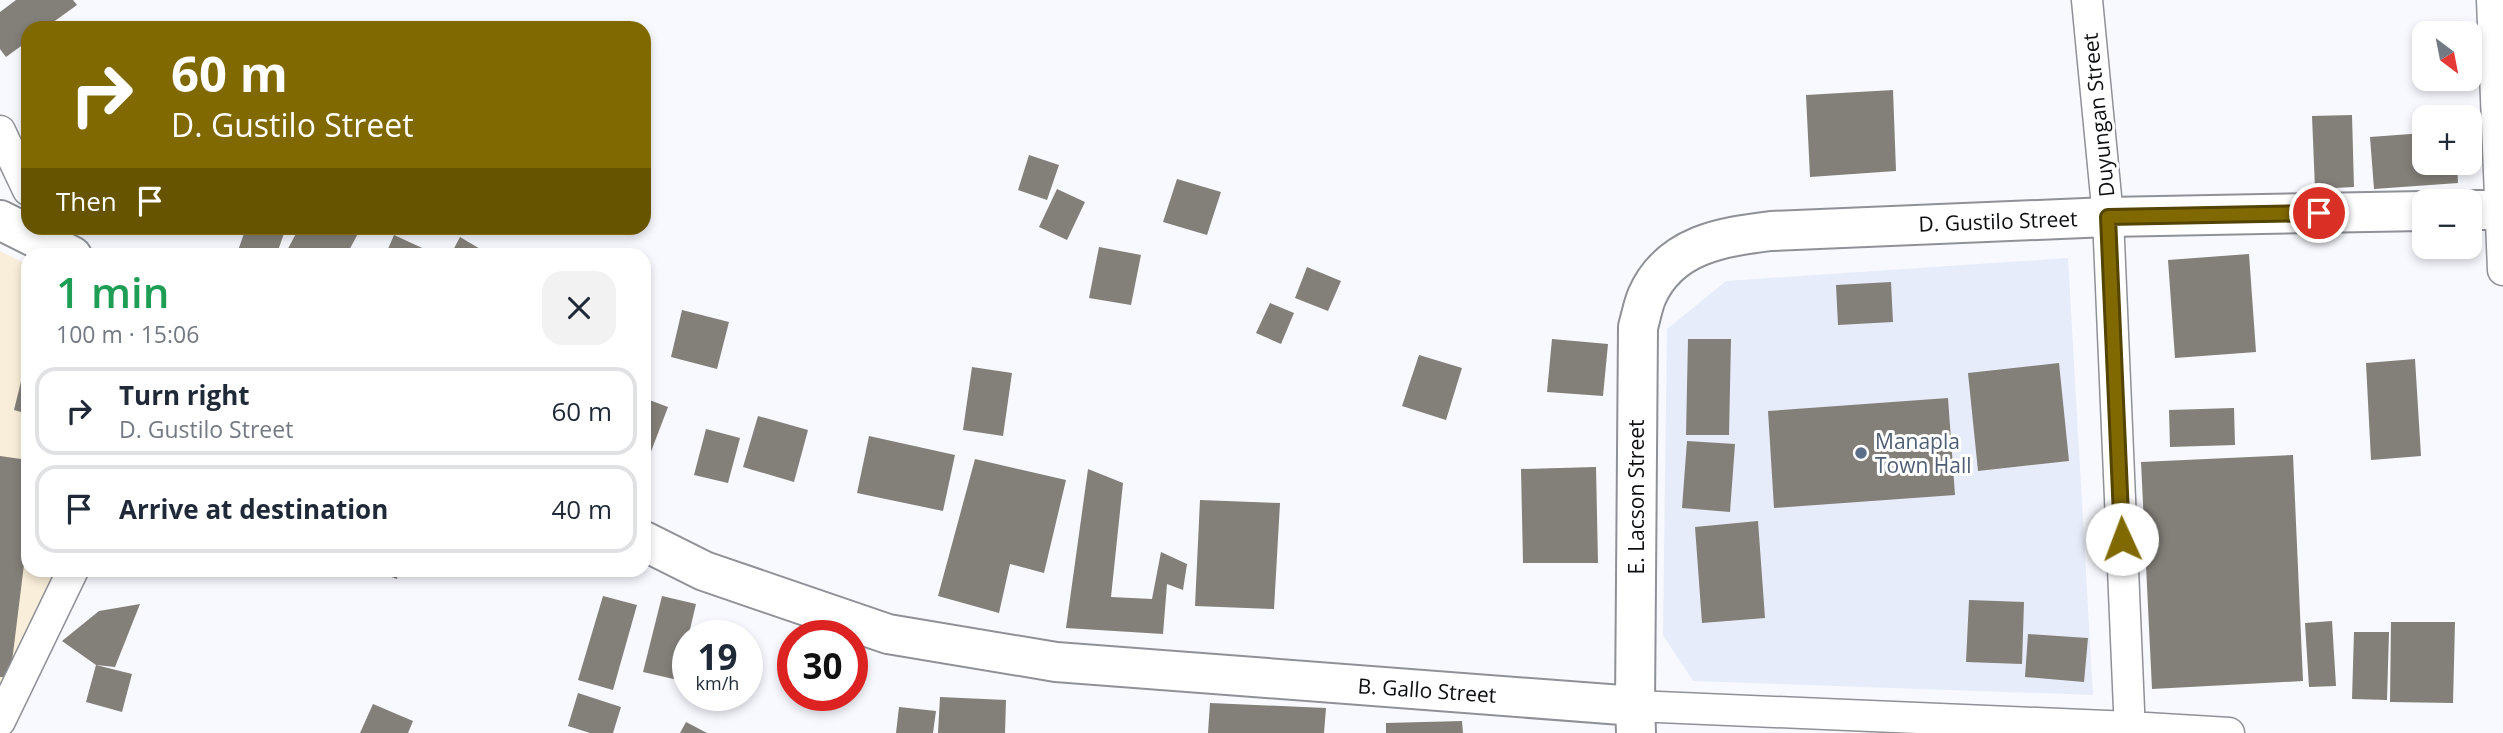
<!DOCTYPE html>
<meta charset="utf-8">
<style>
:root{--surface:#fff;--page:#f2f2f3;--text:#1f2937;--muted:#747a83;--line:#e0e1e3}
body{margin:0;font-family:"Open Sans",sans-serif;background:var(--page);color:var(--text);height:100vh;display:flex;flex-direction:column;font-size:26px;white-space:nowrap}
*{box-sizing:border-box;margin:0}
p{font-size:23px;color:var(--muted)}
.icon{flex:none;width:38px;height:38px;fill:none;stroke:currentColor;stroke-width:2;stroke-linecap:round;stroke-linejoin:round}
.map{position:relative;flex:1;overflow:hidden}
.sheet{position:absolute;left:21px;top:248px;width:630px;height:329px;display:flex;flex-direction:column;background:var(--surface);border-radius:21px;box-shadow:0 4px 10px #0003}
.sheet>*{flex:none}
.guide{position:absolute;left:21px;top:21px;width:630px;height:214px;border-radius:21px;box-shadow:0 4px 10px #0003;background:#816901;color:#fff;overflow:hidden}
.needle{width:46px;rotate:148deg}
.tools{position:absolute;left:2412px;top:21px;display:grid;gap:14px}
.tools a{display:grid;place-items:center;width:70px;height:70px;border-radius:14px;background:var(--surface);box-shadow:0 4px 10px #0003;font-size:35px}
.speed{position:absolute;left:672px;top:620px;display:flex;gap:14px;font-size:35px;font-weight:700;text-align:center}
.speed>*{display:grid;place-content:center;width:91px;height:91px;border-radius:50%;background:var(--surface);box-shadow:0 4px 10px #0003;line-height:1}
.speed small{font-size:18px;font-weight:400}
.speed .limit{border:10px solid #d22;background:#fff;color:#111}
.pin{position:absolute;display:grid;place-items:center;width:60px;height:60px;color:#fff;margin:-30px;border:4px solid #fff;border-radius:50%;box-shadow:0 2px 7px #0007}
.me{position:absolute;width:77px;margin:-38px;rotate:358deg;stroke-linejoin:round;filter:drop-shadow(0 0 5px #0008)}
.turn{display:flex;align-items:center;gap:24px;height:147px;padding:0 35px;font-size:32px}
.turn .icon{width:91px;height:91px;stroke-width:2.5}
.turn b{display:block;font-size:49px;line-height:60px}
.then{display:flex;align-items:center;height:66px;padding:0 35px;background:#0003;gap:14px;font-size:26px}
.round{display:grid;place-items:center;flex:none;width:74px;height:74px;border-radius:21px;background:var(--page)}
.summary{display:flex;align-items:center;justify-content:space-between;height:119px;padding:0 35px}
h1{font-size:42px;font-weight:600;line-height:52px;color:#1e9e55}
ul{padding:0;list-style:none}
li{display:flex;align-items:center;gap:21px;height:88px;margin:0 14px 10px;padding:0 21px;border:4px solid var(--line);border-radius:21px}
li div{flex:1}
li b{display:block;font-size:26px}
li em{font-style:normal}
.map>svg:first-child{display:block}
</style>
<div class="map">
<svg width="2503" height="733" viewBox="0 0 2503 733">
<rect width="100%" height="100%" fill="#f7f9fe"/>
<!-- built -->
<path fill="#e7ecfa" d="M2068,258L2093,695L1693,681L1663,635L1667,329L1726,281Z"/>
<!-- education -->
<path fill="#f8eed9" d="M0,251L28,265V570L64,571L0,710Z"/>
<!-- building -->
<path fill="#837f79" d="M16,0H73L77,5L45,28H28V41L6,57L0,49V12Z
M1893,90L1896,171L1810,177L1806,95Z
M2352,115L2354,187L2315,189L2312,116Z
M2424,133V163H2457L2458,183L2374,189L2370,137Z
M1029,155L1059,165L1047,200L1018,190Z
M1177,179L1221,192L1207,235L1163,222Z
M1057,189L1085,202L1067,240L1039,227Z
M246,228H286L276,256H236Z
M299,228H361L346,256H284Z
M394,235L431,252L429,256H385Z
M460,237L492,256H450Z
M1099,247L1141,255L1131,305L1089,298Z
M2249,254L2256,352L2175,358L2168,260Z
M1307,267L1341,281L1328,311L1295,298Z
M1891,282L1893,322L1838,325L1836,285Z
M1270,303L1294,313L1281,344L1256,333Z
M682,310L729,322L717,369L671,357Z
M1552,339L1608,344L1603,396L1547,392Z
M1688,339H1731L1729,435H1686Z
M1419,355L1462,368L1446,420L1402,406Z
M27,357H28V414L14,410Z
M2415,359L2421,456L2371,460L2366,363Z
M2059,363L2069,461L1978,471L1968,373Z
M972,367L1012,373L1003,436L963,430Z
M644,398L668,407L644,470Z
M1948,398L1955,495L1774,508L1768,411Z
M2234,408L2235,445L2170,447L2169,410Z
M758,416L808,430L794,482L743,467Z
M706,429L740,438L728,483L694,475Z
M869,436L955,455L943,511L857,493Z
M1687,441L1735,444L1730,512L1682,508Z
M2293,455L2303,681L2152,689L2141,462Z
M0,456L28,460V532L10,678L0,677Z
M975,459L1066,480L1044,573L1010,564L999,613L938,596Z
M1596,467L1598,563H1523L1521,469Z
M1088,469L1123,483L1111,597L1152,599L1161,552L1187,564L1183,590L1167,584L1163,634L1066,628Z
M1200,500L1280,503L1274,609L1195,606Z
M1758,521L1765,618L1702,623L1695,527Z
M372,570H399L397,579Z
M603,596L637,605L613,690L578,680Z
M662,596L696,604L678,680L643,672Z
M1969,600L2024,602L2022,664L1966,662Z
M140,604L115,667L96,665L62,641L99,611Z
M2332,621L2336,686L2309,687L2305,623Z
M2391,622H2455L2453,703L2390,702Z
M2354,632H2389L2387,700L2352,699Z
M2028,634L2088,638L2084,682L2025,677Z
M96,665L132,674L122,712L86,702Z
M578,693L621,707L613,733H590L568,726Z
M940,697L1006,700L1005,733H938Z
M1210,703L1326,708L1324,733H1208Z
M373,704L413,721L408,733H360Z
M899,707L936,711L933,733H896Z
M1462,721L1463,733H1386V723Z
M686,722L707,733H680Z"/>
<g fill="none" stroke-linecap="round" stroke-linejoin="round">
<!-- street casing -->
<g stroke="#8e9197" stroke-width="33">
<path id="street" d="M2087,0L2108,217L2130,733
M2492,0L2503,270
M0,131L28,190
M1635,706L2130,727L2229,733
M0,721L73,570"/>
</g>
<!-- secondary casing -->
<g stroke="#8e9197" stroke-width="42">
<path id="secondary" d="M2469,210H2503
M0,220L72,256
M644,541L704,571L888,634L1056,662L1635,706
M1636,733L1635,706L1638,327C1641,317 1643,305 1647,296C1670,244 1723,237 1771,231L2108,217L2424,211"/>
</g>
<!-- street -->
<use href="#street" stroke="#fff" stroke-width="30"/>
<!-- secondary -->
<use href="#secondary" stroke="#fff" stroke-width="38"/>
</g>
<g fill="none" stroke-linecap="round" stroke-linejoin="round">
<!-- route casing -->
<g stroke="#544401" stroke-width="18">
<path id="route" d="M2122,539L2108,217L2319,213"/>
</g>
<!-- route -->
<use href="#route" stroke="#816901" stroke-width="12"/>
</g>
<!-- markers -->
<circle fill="#5c6f8a" stroke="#fff" stroke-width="2.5" cx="1861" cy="453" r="7"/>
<g text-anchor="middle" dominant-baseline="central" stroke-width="6" stroke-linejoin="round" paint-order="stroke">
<!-- street labels -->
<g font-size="21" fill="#0e0f11" stroke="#fff">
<text transform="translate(2098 115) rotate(-96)">Duyungan Street</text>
<text transform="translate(1998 221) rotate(-2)">D. Gustilo Street</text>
<text transform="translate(1636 497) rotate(-90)">E. Lacson Street</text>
<text transform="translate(1427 690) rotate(4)">B. Gallo Street</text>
</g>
<!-- service labels -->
<g font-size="21" fill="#4e5e75" stroke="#fff" text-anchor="start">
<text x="1875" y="441">Manapla<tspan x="1875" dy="24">Town Hall</tspan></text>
</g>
</g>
</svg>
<div class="tools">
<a><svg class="needle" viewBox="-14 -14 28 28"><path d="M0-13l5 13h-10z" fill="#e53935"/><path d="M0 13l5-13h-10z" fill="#747a83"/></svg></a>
<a>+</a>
<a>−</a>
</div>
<div class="speed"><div>19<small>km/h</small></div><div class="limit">30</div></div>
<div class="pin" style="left:2319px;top:213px;background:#d93025"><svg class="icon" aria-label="arrive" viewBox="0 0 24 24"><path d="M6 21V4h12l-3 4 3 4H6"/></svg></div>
<svg class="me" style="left:2122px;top:539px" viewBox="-20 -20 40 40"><circle r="19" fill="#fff"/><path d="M0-13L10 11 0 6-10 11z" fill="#816901"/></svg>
<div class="guide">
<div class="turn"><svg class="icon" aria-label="right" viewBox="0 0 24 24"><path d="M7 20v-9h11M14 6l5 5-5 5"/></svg><div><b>60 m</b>D. Gustilo Street</div></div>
<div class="then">Then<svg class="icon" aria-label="arrive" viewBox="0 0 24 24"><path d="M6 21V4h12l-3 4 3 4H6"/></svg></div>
</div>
<section class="sheet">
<div class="summary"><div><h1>1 min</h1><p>100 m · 15:06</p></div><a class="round"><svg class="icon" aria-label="close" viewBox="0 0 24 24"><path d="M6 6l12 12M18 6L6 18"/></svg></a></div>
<ul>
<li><svg class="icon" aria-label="right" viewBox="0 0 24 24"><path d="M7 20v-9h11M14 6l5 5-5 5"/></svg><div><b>Turn right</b><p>D. Gustilo Street</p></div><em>60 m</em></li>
<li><svg class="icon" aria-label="arrive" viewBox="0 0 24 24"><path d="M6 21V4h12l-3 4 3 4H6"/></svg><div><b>Arrive at destination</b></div><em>40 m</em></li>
</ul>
</section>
</div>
